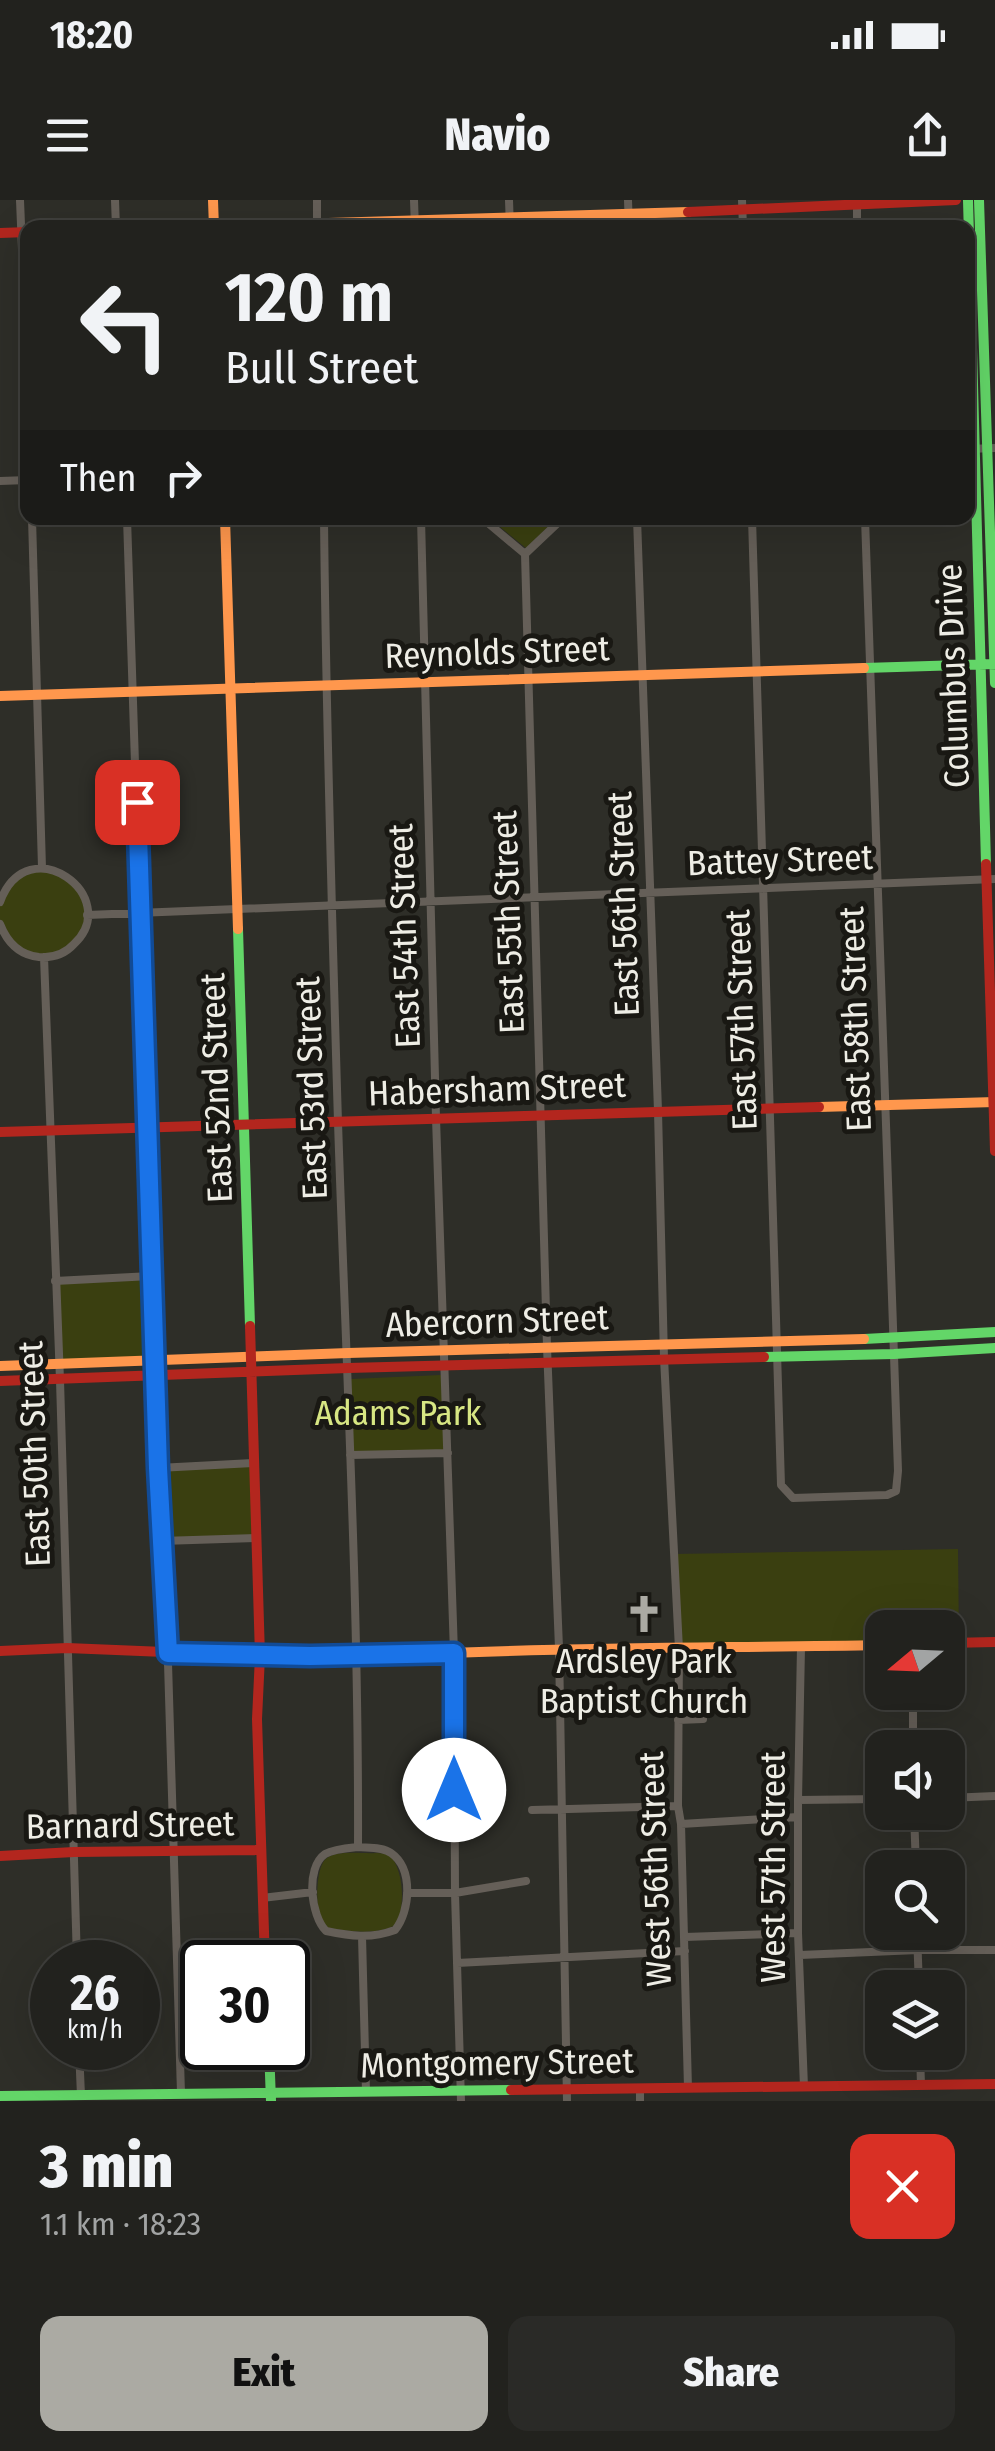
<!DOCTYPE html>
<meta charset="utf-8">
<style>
:root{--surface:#22221e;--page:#2a2a27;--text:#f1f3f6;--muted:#a2a4a4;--line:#3f3f3c;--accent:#abaaa3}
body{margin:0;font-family:"Fira Sans Condensed",sans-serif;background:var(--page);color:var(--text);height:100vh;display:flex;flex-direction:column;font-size:38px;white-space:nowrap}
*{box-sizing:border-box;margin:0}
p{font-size:32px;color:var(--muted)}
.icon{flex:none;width:55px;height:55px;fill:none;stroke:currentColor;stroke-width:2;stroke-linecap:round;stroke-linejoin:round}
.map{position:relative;height:1901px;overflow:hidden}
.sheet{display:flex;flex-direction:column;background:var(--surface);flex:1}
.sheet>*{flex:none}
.guide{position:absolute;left:20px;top:20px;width:955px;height:305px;border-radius:20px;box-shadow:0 10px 40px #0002,0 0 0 2px var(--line);background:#22221e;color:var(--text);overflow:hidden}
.needle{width:65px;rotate:251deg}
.fabs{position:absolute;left:865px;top:1410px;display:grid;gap:20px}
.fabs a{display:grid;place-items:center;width:100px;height:100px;border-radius:20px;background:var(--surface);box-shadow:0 10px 40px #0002,0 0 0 2px var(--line);font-size:50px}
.speed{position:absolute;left:30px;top:1740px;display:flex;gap:20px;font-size:50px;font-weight:700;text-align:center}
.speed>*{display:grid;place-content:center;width:130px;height:130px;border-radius:50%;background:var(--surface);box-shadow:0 10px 40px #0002,0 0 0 2px var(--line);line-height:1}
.speed small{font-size:25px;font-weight:400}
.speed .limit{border:5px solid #111;border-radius:15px;background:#fff;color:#111}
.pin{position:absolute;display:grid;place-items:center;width:85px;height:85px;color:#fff;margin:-42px;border-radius:20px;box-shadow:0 5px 15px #0006}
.me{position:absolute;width:110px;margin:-55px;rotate:0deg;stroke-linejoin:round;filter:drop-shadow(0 0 8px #0008)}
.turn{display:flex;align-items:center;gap:35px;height:210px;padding:0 40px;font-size:45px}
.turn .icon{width:130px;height:130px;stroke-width:2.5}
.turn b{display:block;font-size:70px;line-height:85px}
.then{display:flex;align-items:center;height:95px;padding:0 40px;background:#0003;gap:20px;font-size:38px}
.round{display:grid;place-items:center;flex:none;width:105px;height:105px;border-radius:20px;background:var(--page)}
.overview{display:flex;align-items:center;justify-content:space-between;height:170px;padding:0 40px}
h1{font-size:60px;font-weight:800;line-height:75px}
.primary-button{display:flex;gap:20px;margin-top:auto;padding:20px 40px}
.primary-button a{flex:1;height:115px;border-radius:20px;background:var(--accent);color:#111;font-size:40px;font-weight:800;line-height:115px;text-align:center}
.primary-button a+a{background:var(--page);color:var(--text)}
.status{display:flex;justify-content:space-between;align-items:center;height:70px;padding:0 50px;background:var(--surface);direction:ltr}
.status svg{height:28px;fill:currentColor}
header{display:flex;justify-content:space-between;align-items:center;height:130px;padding:0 40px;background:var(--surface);font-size:45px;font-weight:800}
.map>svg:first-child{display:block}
</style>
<div class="status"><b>18:20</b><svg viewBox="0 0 49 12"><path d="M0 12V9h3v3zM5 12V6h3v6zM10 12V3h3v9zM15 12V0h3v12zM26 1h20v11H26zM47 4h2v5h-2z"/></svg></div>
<header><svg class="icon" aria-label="menu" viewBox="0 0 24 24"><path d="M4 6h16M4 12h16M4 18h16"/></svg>Navio<svg class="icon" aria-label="share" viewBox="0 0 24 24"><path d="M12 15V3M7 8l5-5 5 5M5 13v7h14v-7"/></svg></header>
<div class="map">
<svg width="995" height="1901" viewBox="0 0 995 1901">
<rect width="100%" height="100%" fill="#2e2e28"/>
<!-- green -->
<path fill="#3a3f10" d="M489,318H557L526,348Z
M42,668L76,683L87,715L80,738L52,756L22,752L0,724V702L10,683Z
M147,1080L150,1158L62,1161L59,1084Z
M441,1175L445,1250L353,1252L351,1179Z
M253,1263L257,1338L161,1341L158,1268Z
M958,1349L959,1442L948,1443V1428H882V1445L679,1449L674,1354Z
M376,1653L389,1654C404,1670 405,1704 397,1724C377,1736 350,1731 328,1728C326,1725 320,1717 319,1714C316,1702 316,1665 327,1658C339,1650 362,1654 376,1653Z"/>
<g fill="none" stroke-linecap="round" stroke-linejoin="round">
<!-- street -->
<path stroke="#655f58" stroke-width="8" d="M20,0L28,197
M115,0L116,28
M317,0V28
M414,0L415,28
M509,0L510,28
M628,0L629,28
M742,0L743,28
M857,2V28
M968,249L995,248
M0,281L28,280
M32,318L42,668
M127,318L158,1268L168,1463L181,1893
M324,318C326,519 332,721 338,922C346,1164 359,1405 358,1647
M421,318L436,918L454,1453L455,1693L461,1901
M482,318L525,354
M637,318L658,911L664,1158L679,1449L678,1606L681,1624L688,1888
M752,318L781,1285L793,1298L887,1295L896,1291L898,1271L865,318
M525,354L547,1147L559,1448L567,1901
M525,354L563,318
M0,702C28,626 124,697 74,744C65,754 52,758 39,757C19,755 7,742 0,724
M87,715L995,679
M44,757L60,1180L77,1762
M55,1081L151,1076
M350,1255L448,1253
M158,1268L253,1263
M161,1341L257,1338
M801,1447L798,1600V1733L804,1887
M913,1492V1548
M678,1520L703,1519
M948,1598L995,1596
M798,1600L882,1599
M532,1610L678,1606
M914,1612L916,1668
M681,1624L798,1617
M358,1647C368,1648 383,1647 391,1653C414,1669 410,1712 395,1730C371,1739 350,1736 326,1731C311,1716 305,1668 325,1654C334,1649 348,1648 358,1647Z
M407,1693H455L526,1681
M262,1698L313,1692
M917,1732L919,1788
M362,1736L366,1892
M685,1737L798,1733
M800,1755L918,1750H995
M457,1763L685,1751
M79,1848L81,1896
M920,1852L921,1885
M640,1901V1889"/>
<!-- fast -->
<path stroke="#63d668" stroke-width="10" d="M968,0L986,664
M979,0L995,483
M864,468L995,464
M238,729L250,1126
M864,1139L995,1132
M764,1157L894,1154L995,1148
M269,1848L271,1901
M0,1896L511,1890"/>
<!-- slow -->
<path stroke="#ff974d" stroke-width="10" d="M213,0L214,28
M165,28L688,12
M225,318L238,729
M0,496L864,468
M819,907L995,902
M0,1166L348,1153L864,1139
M425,1454C578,1447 730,1448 882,1445"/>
<!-- jam -->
<path stroke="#b3261e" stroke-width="10" d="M688,12L956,0
M0,33L28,32
M986,664L995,951
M0,932L819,907
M250,1126L260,1456L257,1519L265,1762
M0,1181L348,1168L764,1157
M948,1443L995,1442
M0,1451L67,1448L260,1456L355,1457L425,1454
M0,1656L74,1652L261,1650
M511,1890L995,1884"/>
</g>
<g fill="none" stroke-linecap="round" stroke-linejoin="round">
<!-- route casing -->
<g stroke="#114b97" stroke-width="25">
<path id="route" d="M137,602L158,1268L168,1453L310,1456L454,1453V1590"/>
</g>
<!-- route -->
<use href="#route" stroke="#1a73e8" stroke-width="18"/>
</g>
<!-- icons -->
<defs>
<g id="church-bare" transform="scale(3)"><path d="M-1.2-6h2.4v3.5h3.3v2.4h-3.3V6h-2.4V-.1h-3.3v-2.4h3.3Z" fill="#abaaa3" stroke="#191813" stroke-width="2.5" paint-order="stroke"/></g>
</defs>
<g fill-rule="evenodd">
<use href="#church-bare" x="644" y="1414"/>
</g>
<g text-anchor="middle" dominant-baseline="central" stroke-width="10" stroke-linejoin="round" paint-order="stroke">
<!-- street labels -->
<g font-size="35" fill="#eeede5" stroke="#191813">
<text transform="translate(497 452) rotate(-2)">Reynolds Street</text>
<text transform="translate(953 476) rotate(-92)">Columbus Drive</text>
<text transform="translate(780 660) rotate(-2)">Battey Street</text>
<text transform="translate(623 704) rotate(-92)">East 56th Street</text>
<text transform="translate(508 722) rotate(-92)">East 55th Street</text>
<text transform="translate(404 736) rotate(-92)">East 54th Street</text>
<text transform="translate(855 819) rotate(-92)">East 58th Street</text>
<text transform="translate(741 820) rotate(-92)">East 57th Street</text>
<text transform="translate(216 888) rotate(-92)">East 52nd Street</text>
<text transform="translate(311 888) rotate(-92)">East 53rd Street</text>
<text transform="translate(497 889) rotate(-2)">Habersham Street</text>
<text transform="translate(497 1121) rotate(-2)">Abercorn Street</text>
<text transform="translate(34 1254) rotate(-92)">East 50th Street</text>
<text transform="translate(130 1625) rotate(-1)">Barnard Street</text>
<text transform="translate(773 1667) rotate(-90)">West 57th Street</text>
<text transform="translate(655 1669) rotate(-92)">West 56th Street</text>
<text transform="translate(497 1863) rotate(-1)">Montgomery Street</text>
</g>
<!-- park labels -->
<g font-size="35" fill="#d7e683" stroke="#191813">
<text x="398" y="1213">Adams Park</text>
</g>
<!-- poi labels -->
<g font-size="35" fill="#eeede5" stroke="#191813">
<text x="644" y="1461">Ardsley Park<tspan x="644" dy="40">Baptist Church</tspan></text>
</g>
</g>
</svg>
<div class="fabs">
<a><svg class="needle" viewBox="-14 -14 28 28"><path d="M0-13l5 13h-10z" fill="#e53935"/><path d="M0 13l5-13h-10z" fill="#a2a4a4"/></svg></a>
<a><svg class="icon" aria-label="sound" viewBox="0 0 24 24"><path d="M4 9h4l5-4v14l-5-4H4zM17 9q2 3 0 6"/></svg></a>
<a><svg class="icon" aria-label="search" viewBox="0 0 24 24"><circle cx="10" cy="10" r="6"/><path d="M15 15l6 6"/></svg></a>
<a><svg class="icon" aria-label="layers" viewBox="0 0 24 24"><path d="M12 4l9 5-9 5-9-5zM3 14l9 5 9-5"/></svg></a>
</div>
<div class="speed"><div>26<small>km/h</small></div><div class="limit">30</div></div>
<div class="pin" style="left:137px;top:602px;background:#d93025"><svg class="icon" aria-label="arrive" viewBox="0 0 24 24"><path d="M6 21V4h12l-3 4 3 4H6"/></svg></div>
<svg class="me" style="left:454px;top:1590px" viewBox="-20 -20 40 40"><circle r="19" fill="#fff"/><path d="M0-13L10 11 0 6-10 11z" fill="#1a73e8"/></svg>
<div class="guide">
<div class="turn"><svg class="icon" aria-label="left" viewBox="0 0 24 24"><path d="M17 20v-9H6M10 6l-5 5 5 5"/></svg><div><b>120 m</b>Bull Street</div></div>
<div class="then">Then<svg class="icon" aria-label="right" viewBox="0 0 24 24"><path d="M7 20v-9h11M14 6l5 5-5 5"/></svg></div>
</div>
</div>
<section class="sheet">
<div class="overview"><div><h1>3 min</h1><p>1.1 km · 18:23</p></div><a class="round" style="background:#d93025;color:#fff"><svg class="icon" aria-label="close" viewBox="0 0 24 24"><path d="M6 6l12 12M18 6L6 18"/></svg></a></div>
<div class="primary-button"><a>Exit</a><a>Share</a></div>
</section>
